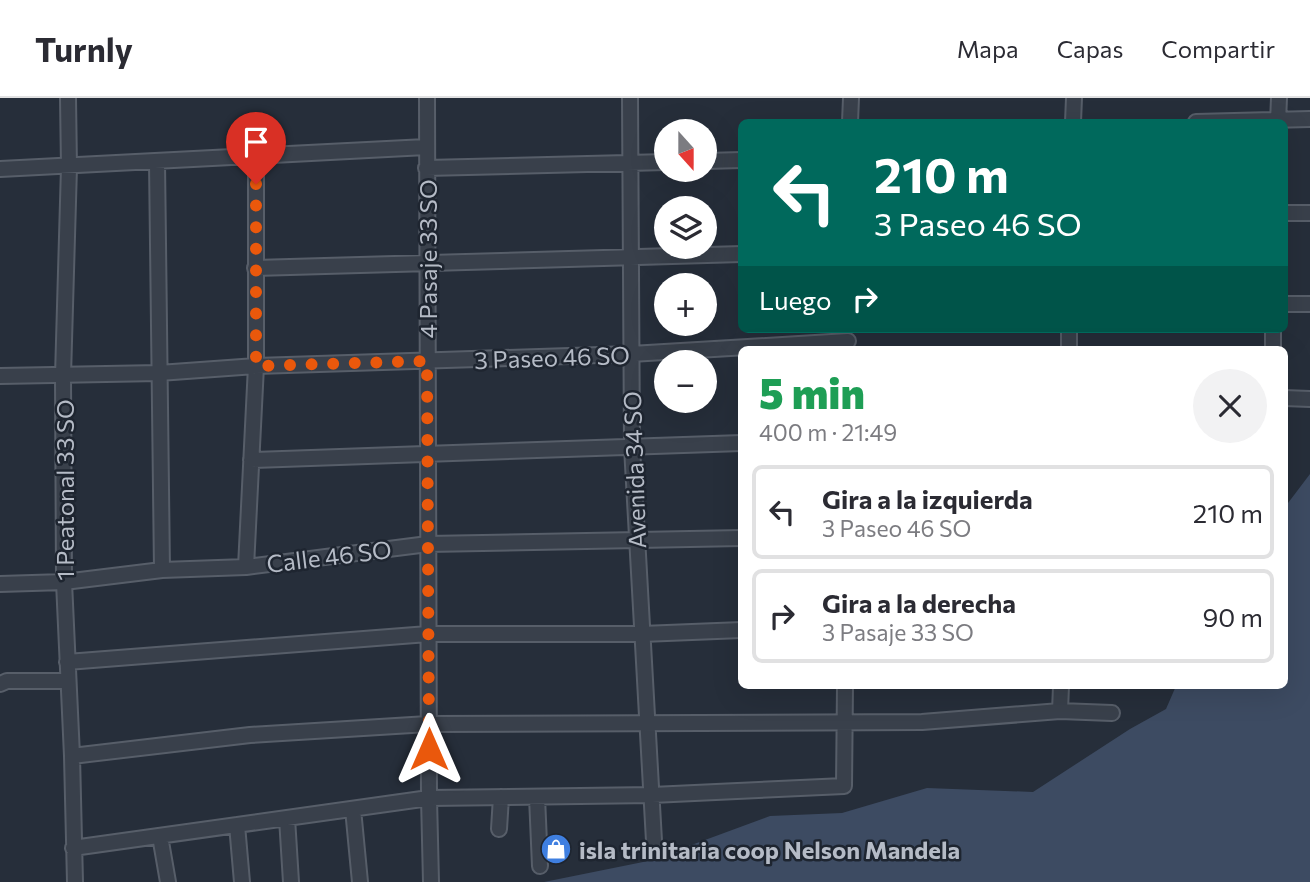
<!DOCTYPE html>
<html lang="es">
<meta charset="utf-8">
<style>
:root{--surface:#fff;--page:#f2f2f3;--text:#2b2b33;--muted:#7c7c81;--line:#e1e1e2}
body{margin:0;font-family:Commissioner,sans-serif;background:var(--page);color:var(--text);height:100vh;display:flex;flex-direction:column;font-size:26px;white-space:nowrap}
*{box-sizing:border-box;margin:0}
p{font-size:23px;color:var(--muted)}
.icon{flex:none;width:38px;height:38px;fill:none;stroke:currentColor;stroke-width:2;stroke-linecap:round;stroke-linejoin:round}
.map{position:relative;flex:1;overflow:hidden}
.sheet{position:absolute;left:738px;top:248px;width:550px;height:343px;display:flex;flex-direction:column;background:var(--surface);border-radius:10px;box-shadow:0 7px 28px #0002}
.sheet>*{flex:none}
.banner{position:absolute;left:738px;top:21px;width:550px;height:214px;border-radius:10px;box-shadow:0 7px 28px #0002;background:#00695c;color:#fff;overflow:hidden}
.needle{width:46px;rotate:159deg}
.controls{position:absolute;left:654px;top:21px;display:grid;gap:14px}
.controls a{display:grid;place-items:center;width:63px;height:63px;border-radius:50%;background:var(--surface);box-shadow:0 7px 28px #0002;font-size:35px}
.pin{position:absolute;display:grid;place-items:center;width:60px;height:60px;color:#fff;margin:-72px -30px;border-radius:50% 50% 50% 0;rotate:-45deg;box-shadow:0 0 7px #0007}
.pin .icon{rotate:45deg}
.me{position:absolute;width:77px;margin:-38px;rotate:0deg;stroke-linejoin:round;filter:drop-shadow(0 0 5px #0008)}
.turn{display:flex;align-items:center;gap:24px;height:147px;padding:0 21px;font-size:32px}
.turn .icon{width:91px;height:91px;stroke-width:2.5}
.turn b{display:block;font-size:49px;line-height:60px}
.then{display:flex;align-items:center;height:66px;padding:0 21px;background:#0003;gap:14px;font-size:26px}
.round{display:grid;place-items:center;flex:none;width:74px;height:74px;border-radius:37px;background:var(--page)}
.headline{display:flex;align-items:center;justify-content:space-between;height:119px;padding:0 21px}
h1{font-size:42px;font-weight:800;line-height:52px;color:#1e9e55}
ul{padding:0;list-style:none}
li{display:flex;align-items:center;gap:21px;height:94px;margin:0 14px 10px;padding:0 7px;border:4px solid var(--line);border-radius:10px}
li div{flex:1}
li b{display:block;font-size:26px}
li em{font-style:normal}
header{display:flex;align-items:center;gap:42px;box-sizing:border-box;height:98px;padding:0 35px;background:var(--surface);border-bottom:2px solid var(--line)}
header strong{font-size:33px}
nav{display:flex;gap:38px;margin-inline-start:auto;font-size:24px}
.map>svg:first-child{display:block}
</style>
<header>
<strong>Turnly</strong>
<nav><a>Mapa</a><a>Capas</a><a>Compartir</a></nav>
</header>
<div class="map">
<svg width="1310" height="784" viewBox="0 0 1310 784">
<rect width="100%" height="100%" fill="#262e3a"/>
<!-- water -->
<path fill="#3d4b62" d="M1310,376V784H544L648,763L770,718L842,715L927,690L1033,694L1130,631L1166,611L1176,588H1284L1285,409Z"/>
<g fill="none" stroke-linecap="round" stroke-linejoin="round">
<!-- minor casing -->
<g stroke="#575e69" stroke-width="18">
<path id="minor" d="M68,0L69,69L63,278L64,484L72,658L75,784
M427,0L429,700L431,784
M630,0L632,349L654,743
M850,24L851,0
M1073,24L1074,0
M1196,24L1310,21
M1278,24L1279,0
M705,63L742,62
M157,64L162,472
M426,70L667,64
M0,71L426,49
M1284,115H1310
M255,170L742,156
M1284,206H1310
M1069,252V231
M1273,252V231
M0,278L159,275L256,268L631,256L848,243
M1284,300L1310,301
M251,362L742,345
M246,469L256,268V58
M0,486L64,484L162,472L246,469L428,446L742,440
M67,564L428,536H642L742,532
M0,586L7,583H68
M1060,613L1061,588
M72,658L250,637L428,626L922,624L1060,613L1112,615
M537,699L540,768
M353,711L360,784
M287,720L291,784
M237,727L242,784
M499,731L501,699
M160,738L168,784
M73,750L429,700L652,697L844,688L845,588"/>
</g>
<!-- minor -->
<use href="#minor" stroke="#39404b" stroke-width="14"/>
</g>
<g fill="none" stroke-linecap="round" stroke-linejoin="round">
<!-- route -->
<path stroke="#ea580c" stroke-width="12" stroke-dasharray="0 21.6" d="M256,86V268L427,263L429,651"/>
</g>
<!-- icons -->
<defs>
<g id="shop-disc" transform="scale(1.575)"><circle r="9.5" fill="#3f7fe0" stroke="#1e2530"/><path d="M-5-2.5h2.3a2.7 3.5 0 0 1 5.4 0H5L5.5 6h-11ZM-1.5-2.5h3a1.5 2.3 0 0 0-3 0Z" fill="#fff"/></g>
</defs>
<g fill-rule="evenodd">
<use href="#shop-disc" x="556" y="751"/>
</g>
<g text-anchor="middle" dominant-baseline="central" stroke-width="5" stroke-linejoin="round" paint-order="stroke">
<!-- street labels -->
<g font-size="24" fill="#b5bbc6" stroke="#1e2530">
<text transform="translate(427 161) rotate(-90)">4 Pasaje 33 SO</text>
<text transform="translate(552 259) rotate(-2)">3 Paseo 46 SO</text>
<text transform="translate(634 372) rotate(-92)">Avenida 34 SO</text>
<text transform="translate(64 392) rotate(-90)">1 Peatonal 33 SO</text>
<text transform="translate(329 458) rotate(-7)">Calle 46 SO</text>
</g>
<!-- poi labels -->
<g font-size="24" font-weight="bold" fill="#b5bbc6" stroke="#1e2530" text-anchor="start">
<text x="579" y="751">isla trinitaria coop Nelson Mandela</text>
</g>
</g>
</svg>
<div class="controls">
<a><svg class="needle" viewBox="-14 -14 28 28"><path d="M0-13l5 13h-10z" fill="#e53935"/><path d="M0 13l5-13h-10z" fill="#7c7c81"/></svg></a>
<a><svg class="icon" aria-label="layers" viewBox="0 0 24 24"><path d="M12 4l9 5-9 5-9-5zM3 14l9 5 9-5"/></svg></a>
<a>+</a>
<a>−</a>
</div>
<div class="pin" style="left:256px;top:86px;background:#d93025"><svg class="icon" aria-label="arrive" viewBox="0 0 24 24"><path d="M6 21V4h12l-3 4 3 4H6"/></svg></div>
<svg class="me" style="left:429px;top:651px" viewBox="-20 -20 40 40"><path d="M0-17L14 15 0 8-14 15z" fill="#ea580c" stroke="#fff" stroke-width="4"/></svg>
<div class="banner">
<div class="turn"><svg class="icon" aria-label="left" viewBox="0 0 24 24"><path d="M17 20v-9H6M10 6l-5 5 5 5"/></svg><div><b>210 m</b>3 Paseo 46 SO</div></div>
<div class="then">Luego<svg class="icon" aria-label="right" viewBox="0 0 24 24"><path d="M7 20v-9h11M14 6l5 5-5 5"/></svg></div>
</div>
<section class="sheet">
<div class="headline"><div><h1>5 min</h1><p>400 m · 21:49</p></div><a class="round"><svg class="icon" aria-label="close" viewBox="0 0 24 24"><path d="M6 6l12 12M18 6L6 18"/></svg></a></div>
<ul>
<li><svg class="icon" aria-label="left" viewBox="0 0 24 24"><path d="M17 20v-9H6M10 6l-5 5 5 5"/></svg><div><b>Gira a la izquierda</b><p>3 Paseo 46 SO</p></div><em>210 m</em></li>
<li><svg class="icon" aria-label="right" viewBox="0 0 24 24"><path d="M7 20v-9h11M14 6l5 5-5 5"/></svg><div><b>Gira a la derecha</b><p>3 Pasaje 33 SO</p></div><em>90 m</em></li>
</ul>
</section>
</div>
